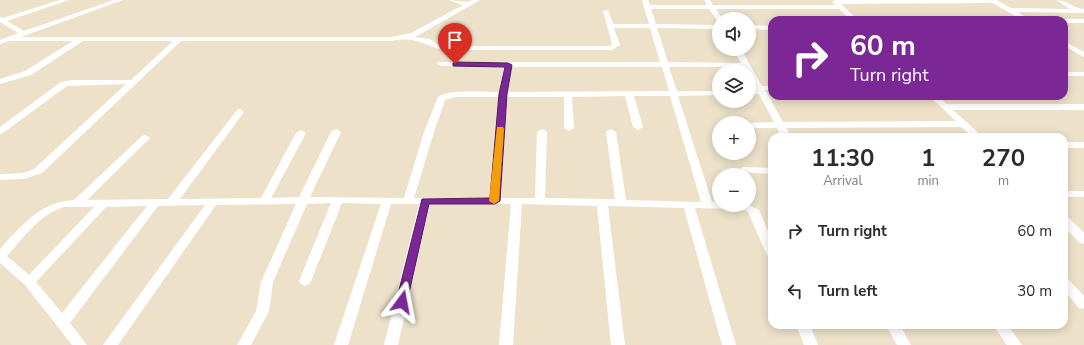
<!DOCTYPE html>
<meta charset="utf-8">
<style>
:root{--surface:#fff;--page:#f2f2f3;--text:#2b2b33;--muted:#7c7c81}
body{margin:0;font-family:"Nunito Sans",sans-serif;background:var(--page);color:var(--text);height:100vh;display:flex;flex-direction:column;font-size:15px;white-space:nowrap}
*{box-sizing:border-box;margin:0}
p{font-size:13px;color:var(--muted)}
.icon{flex:none;width:22px;height:22px;fill:none;stroke:currentColor;stroke-width:2;stroke-linecap:round;stroke-linejoin:round}
.map{position:relative;flex:1;overflow:hidden}
.panel{position:absolute;left:768px;top:133px;width:300px;height:196px;display:flex;flex-direction:column;background:var(--surface);border-radius:12px;box-shadow:0 2px 10px #0003}
.panel>*{flex:none}
.guide{position:absolute;left:768px;top:16px;width:300px;height:84px;border-radius:12px;box-shadow:0 2px 10px #0003;background:#7b2796;color:#fff;overflow:hidden}
.fabs{position:absolute;left:712px;top:12px;display:grid;gap:8px}
.fabs a{display:grid;place-items:center;width:44px;height:44px;border-radius:50%;background:var(--surface);box-shadow:0 2px 10px #0003;font-size:20px}
.pin{position:absolute;display:grid;place-items:center;width:34px;height:34px;color:#fff;margin:-41px -17px;border-radius:50% 50% 50% 0;rotate:-45deg;box-shadow:0 0 4px #0007}
.pin .icon{rotate:45deg}
.me{position:absolute;width:44px;margin:-22px;rotate:13deg;stroke-linejoin:round;filter:drop-shadow(0 0 3px #0008)}
.turn{display:flex;align-items:center;gap:14px;height:84px;padding:0 16px;font-size:18px}
.turn .icon{width:52px;height:52px;stroke-width:2.5}
.turn b{display:block;font-size:28px;line-height:34px}
.eta{display:flex;justify-content:space-evenly;align-items:center;height:68px;text-align:center}
.eta b{font-size:24px;font-weight:700;line-height:28px}
ul{padding:0;list-style:none}
li{display:flex;align-items:center;gap:12px;height:60px;padding:0 16px}
li div{flex:1}
li b{display:block;font-size:15px}
li em{font-style:normal}
.map>svg:first-child{display:block}
</style>
<div class="map">
<svg width="1084" height="345" viewBox="0 0 1084 345">
<rect width="100%" height="100%" fill="#ede1ca"/>
<g fill="none" stroke-linecap="round" stroke-linejoin="round">
<!-- street -->
<path fill="#fff" fill-rule="evenodd" d="M60,0H69L7,21L24,31L114,0H123L21,37H391L411,33L463,5L448,0L468,2L472,0H480L415,37L430,39L437,44L444,46H610L612,44L603,11L608,10L613,24H649L642,0H648L650,5H707L704,0H710L713,5H835L832,2L835,0H997L1011,8L1070,9L1056,0C1067,0 1074,9 1084,9V13L1018,12L1030,20H1022L993,3L841,4L858,20H851L839,9H716L722,19H719V21L717,20L709,9H651L656,24L719,25V29L657,28L668,62L741,63L733,49H741L762,86H772V90H765L783,122L956,121L929,96H938L947,104H1084V110H953L983,137H973L961,127L786,128L792,137H782L777,128H749V123H746L774,122L759,94H749V90H756L749,77V71H746L744,67H669L677,91H719V95L678,96L712,202H719V205H749L759,210L772,240V257L768,256L766,253L748,212L741,209L695,208L736,345H722L684,208L608,206L625,345H611L597,206L522,204L513,345H499L511,204H430L398,345H384L419,204H391L348,345H334L381,204L342,203L311,281L309,284L305,286L301,284L299,281L331,203L307,204L273,282L269,311L251,345H237L256,311L261,282L296,204L216,205L118,345H103L205,205L158,206L70,323L87,345H72L25,285L0,263V249C21,226 41,201 74,200L142,136L145,135L150,138L87,200L168,199L237,110L240,109L244,112L180,199L261,198L296,133L301,130L306,133L271,198L299,197L331,132L336,129L341,132L310,197L404,198L424,132L438,97C447,89 486,92 499,92L504,66H441L437,64L438,62H660L650,28H614L620,45L612,50H444C422,45 416,36 391,41H181L42,173L24,179L0,180V174L23,173L34,169L126,84L67,86L3,133L0,134V127L61,82L72,80H131L173,41H83L31,75L0,84V79L25,71L73,41H9L0,44V40L18,33L0,22V17L3,18ZM512,67H662L669,91L507,92ZM625,96L633,127L638,130L643,127L634,96H670L701,202L626,200L616,132L611,129L606,132L615,199L545,198L547,132L542,129L537,132L535,198H501L507,97H564V128L569,131L574,128L572,97ZM455,97H499L490,198H414L434,132L445,100ZM147,206L62,313L36,282L106,207ZM64,207H94L29,275L7,256C24,237 39,215 64,207Z
M1064,19H1084V23H1064V20H1061Z
M749,25L772,26V30L749,29Z
M1064,41L1084,52V57L1064,46Z
M1064,72H1084V76H1064Z
M1064,142H1084V148H1064Z
M743,167L772,168V174L739,172L738,170Z
M1064,191H1084V197H1064Z
M1064,216L1068,217L1084,233V244L1080,243L1064,227Z
M1064,277L1068,279L1084,296V309L1079,308L1064,290Z
M796,325H810L818,345H804Z
M886,325H900L911,345H897Z
M993,325H1008L1022,345H1007Z"/>
</g>
<!-- route -->
<path fill="#7b2796" stroke="#501962" d="M455,62L508,63L512,65L507,94L500,201L495,204H429L407,302L406,305L402,306L397,305L396,302L422,199L490,198L499,94L505,67L453,66V63Z"/>
<!-- slow -->
<path fill="#f59e0b" d="M497,127H503L504,129L499,201L494,204L489,201Z"/>
</svg>
<div class="fabs">
<a><svg class="icon" aria-label="sound" viewBox="0 0 24 24"><path d="M4 9h4l5-4v14l-5-4H4zM17 9q2 3 0 6"/></svg></a>
<a><svg class="icon" aria-label="layers" viewBox="0 0 24 24"><path d="M12 4l9 5-9 5-9-5zM3 14l9 5 9-5"/></svg></a>
<a>+</a>
<a>−</a>
</div>
<div class="pin" style="left:455px;top:64px;background:#d93025"><svg class="icon" aria-label="arrive" viewBox="0 0 24 24"><path d="M6 21V4h12l-3 4 3 4H6"/></svg></div>
<svg class="me" style="left:402px;top:302px" viewBox="-20 -20 40 40"><path d="M0-17L14 15 0 8-14 15z" fill="#7b2796" stroke="#fff" stroke-width="4"/></svg>
<div class="guide">
<div class="turn"><svg class="icon" aria-label="right" viewBox="0 0 24 24"><path d="M7 20v-9h11M14 6l5 5-5 5"/></svg><div><b>60 m</b>Turn right</div></div>
</div>
<section class="panel">
<div class="eta">
<div><b>11:30</b><p>Arrival</p></div>
<div><b>1</b><p>min</p></div>
<div><b>270</b><p>m</p></div>
</div>
<ul>
<li><svg class="icon" aria-label="right" viewBox="0 0 24 24"><path d="M7 20v-9h11M14 6l5 5-5 5"/></svg><div><b>Turn right</b></div><em>60 m</em></li>
<li><svg class="icon" aria-label="left" viewBox="0 0 24 24"><path d="M17 20v-9H6M10 6l-5 5 5 5"/></svg><div><b>Turn left</b></div><em>30 m</em></li>
</ul>
</section>
</div>
